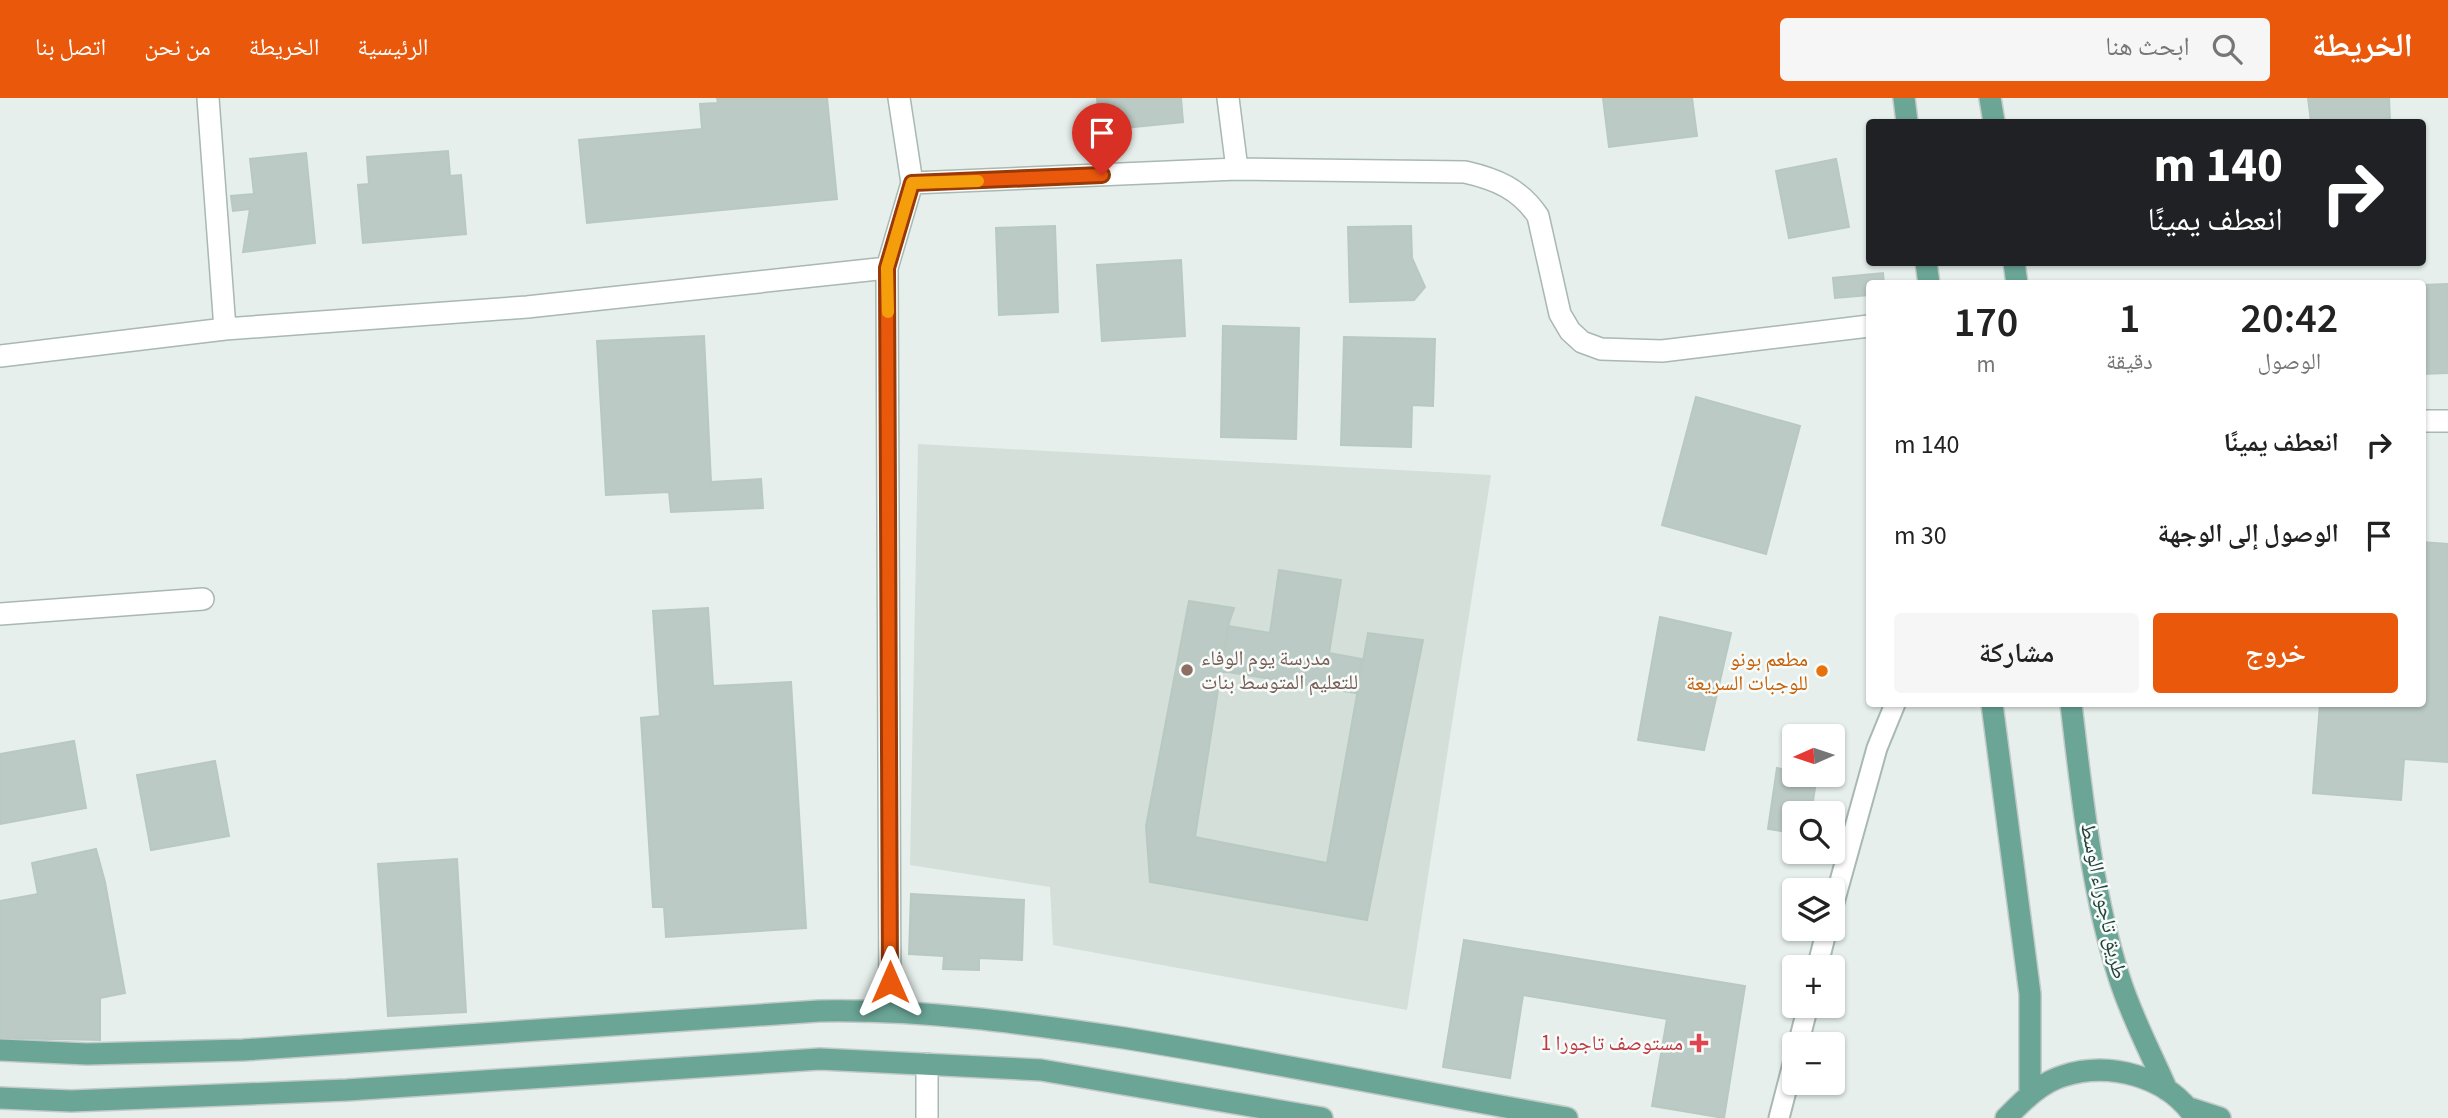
<!DOCTYPE html>
<html lang="ar">
<meta charset="utf-8">
<style>
:root{--surface:#fff;--page:#f6f6f6;--text:#222;--muted:#767676;--accent:#ea580c}
body{margin:0;font-family:"Source Sans 3","Noto Naskh Arabic",sans-serif;background:var(--page);color:var(--text);direction:rtl;height:100vh;display:flex;flex-direction:column;font-size:26px;white-space:nowrap}
*{box-sizing:border-box;margin:0}
p{font-size:23px;color:var(--muted)}
.icon{flex:none;width:38px;height:38px;fill:none;stroke:currentColor;stroke-width:2;stroke-linecap:round;stroke-linejoin:round}
.map{position:relative;flex:1;overflow:hidden;direction:ltr}
.drawer{position:absolute;left:1866px;top:182px;width:560px;height:427px;display:flex;flex-direction:column;background:var(--surface);border-radius:7px;box-shadow:0 2px 5px #0004;direction:rtl}
.drawer>*{flex:none}
.banner{position:absolute;left:1866px;top:21px;width:560px;height:147px;border-radius:7px;box-shadow:0 2px 5px #0004;direction:rtl;background:#202124;color:#fff;overflow:hidden}
.needle{width:46px;rotate:267deg}
.tools{position:absolute;left:1782px;top:626px;display:grid;gap:14px}
.tools a{display:grid;place-items:center;width:63px;height:63px;border-radius:7px;background:var(--surface);box-shadow:0 2px 5px #0004;font-size:35px}
.pin{position:absolute;display:grid;place-items:center;width:60px;height:60px;color:#fff;margin:-72px -30px;border-radius:50% 50% 50% 0;rotate:-45deg;box-shadow:0 0 7px #0007}
.pin .icon{rotate:45deg}
.me{position:absolute;width:77px;margin:-38px;rotate:0deg;stroke-linejoin:round;filter:drop-shadow(0 0 5px #0008)}
.turn{display:flex;align-items:center;gap:24px;height:147px;padding:0 28px;font-size:32px}
.turn .icon{width:91px;height:91px;stroke-width:2.5}
.turn b{display:block;font-size:49px;line-height:60px}
.eta{display:flex;justify-content:space-evenly;align-items:center;height:119px;text-align:center}
.eta b{font-size:42px;font-weight:600;line-height:49px}
.cta{display:flex;gap:14px;margin-top:auto;padding:14px 28px}
.cta a{flex:1;height:80px;border-radius:7px;background:var(--accent);color:#fff;font-size:28px;font-weight:600;line-height:80px;text-align:center}
.cta a+a{background:var(--page);color:var(--text)}
ul{padding:0;list-style:none}
li{display:flex;align-items:center;gap:21px;height:91px;padding:0 28px}
li div{flex:1}
li b{display:block;font-size:26px}
li em{font-style:normal}
header{display:flex;align-items:center;gap:42px;box-sizing:border-box;height:98px;padding:0 35px;background:var(--accent);color:#fff}
header strong{font-size:33px}
nav{display:flex;gap:38px;margin-inline-start:auto;font-size:24px}
.search{width:490px;height:63px;background:var(--page);display:flex;align-items:center;gap:18px;box-sizing:border-box;padding:0 24px;border-radius:7px;color:var(--muted);font-size:26px}
.map>svg:first-child{display:block}
</style>
<header>
<strong>الخريطة</strong>
<div class="search"><svg class="icon" aria-label="search" viewBox="0 0 24 24"><circle cx="10" cy="10" r="6"/><path d="M15 15l6 6"/></svg>ابحث هنا</div>
<nav><a>الرئيسية</a><a>الخريطة</a><a>من نحن</a><a>اتصل بنا</a></nav>
</header>
<div class="map">
<svg width="2448" height="1020" viewBox="0 0 2448 1020">
<rect width="100%" height="100%" fill="#e6efeb"/>
<!-- built -->
<path fill="#d4dfda" d="M918,346L1491,377L1407,912L1053,847L1050,789L910,767Z"/>
<!-- building -->
<path fill="#bbcac4" stroke="#b8c9c2" stroke-width="2" d="M717,0H827L837,101L587,125L579,42L702,31L700,6L718,5Z
M1097,0H1181L1183,24L1125,30L1123,18L1099,20Z
M1603,0H1692L1697,38L1609,49Z
M2308,0H2389L2390,24H2311Z
M448,53L450,78L461,77L466,136L363,145L358,87L369,86L367,59Z
M306,55L315,145L243,154L250,111L233,113L231,98L254,96L250,61Z
M1836,61L1849,129L1789,140L1776,73Z
M1055,128L1058,214L999,217L996,130Z
M1411,128L1412,160L1425,189L1414,202L1350,204L1348,129Z
M1181,162L1185,238L1102,243L1097,167Z
M1883,175L1884,186H1869V197L1835,200L1833,180Z
M2448,186V275L2422,276V187Z
M1223,228L1299,230L1296,341L1221,339Z
M704,238L711,384L761,381L763,410L671,414L669,394L606,397L597,243Z
M1344,239L1435,241L1433,308L1412,307L1411,349L1341,347Z
M1696,299L1800,328L1766,456L1662,427Z
M2422,444L2448,446V664L2404,661L2401,702L2313,695L2320,606H2422Z
M1279,472L1341,482L1329,555L1362,561L1356,595L1221,573L1228,528L1270,535Z
M1189,503L1234,510L1228,528L1195,739L1327,765L1368,535L1423,542L1367,822L1150,784L1146,728Z
M708,510L713,588L791,584L806,830L666,839L664,809H653L641,620L660,618L653,513Z
M1660,519L1731,535L1704,652L1638,642Z
M74,643L86,710L0,726V656Z
M215,663L229,738L151,752L137,677Z
M1777,670L1794,673V677H1817L1811,716H1794V735L1768,731Z
M96,751L105,784L125,895L100,900V942L0,940V803L38,796L32,765Z
M457,761L466,914L388,918L378,766Z
M911,796L1024,802L1022,862L979,860V872L943,871L944,858L909,856Z
M1464,842L1745,888L1724,1020L1652,1008L1667,921L1523,897L1510,980L1443,969Z"/>
<g fill="none" stroke-linecap="round" stroke-linejoin="round">
<!-- service casing -->
<g stroke="#a8b8b2" stroke-width="23">
<path id="service" d="M1832,812L1877,650L1895,606
M1817,870L1827,831
M1798,947L1808,908
M1779,1020L1794,962"/>
</g>
<!-- minor casing -->
<g stroke="#a8b8b2" stroke-width="24">
<path id="minor" d="M208,0L225,231
M1228,0L1237,71
M912,85L1237,71L1465,74C1496,81 1520,91 1538,118L1560,216L1570,233L1582,244L1601,251L1662,253L1869,228
M0,258L225,231L527,209L887,170
M2422,323H2448
M0,516L203,501
M890,911L887,170L912,85L899,0
M927,1020V966"/>
</g>
<!-- primary casing -->
<g stroke="#c2cac8" stroke-width="24">
<path id="primary" d="M1904,0L1907,24
M1990,0L1994,24
M1926,164L1929,186
M2014,164L2017,186
M1992,606L2030,896V996
M2071,606C2082,697 2091,791 2119,879C2131,918 2151,955 2167,992
M0,952L87,956L243,952L819,913C922,911 1023,925 1124,940C1273,964 1419,994 1567,1020
M0,1000L71,1003L347,992L820,961L1041,972L1322,1020
M2189,1010L2220,1020
M2006,1020C2023,1003 2040,985 2063,978C2109,963 2168,978 2195,1020"/>
</g>
<!-- service -->
<use href="#service" stroke="#fff" stroke-width="19"/>
<!-- minor -->
<use href="#minor" stroke="#fff" stroke-width="21"/>
<!-- primary -->
<use href="#primary" stroke="#6aa596" stroke-width="21"/>
</g>
<g fill="none" stroke-linecap="round" stroke-linejoin="round">
<!-- route casing -->
<g stroke="#983908" stroke-width="18">
<path id="route" d="M890,884L887,170L912,85L1102,77"/>
</g>
<!-- route -->
<use href="#route" stroke="#ea580c" stroke-width="12"/>
<!-- slow -->
<path stroke="#f59e0b" stroke-width="12" d="M888,214L887,170L912,85L978,83"/>
</g>
<!-- markers -->
<circle fill="#8d6e63" stroke="#f7fbf9" stroke-width="2.5" cx="1187" cy="572" r="7"/>
<circle fill="#e8710a" stroke="#f7fbf9" stroke-width="2.5" cx="1822" cy="573" r="7"/>
<path fill="#e0444e" stroke="#f7fbf9" stroke-width="2.5" d="M1695.5 934.5h7v7h7v7h-7v7h-7v-7h-7v-7h7z"/>
<g text-anchor="middle" dominant-baseline="central" stroke-width="5" stroke-linejoin="round" paint-order="stroke">
<!-- education labels -->
<g font-size="21" fill="#785e54" stroke="#f7fbf9" text-anchor="start">
<text x="1201" y="560">مدرسة يوم الوفاء<tspan x="1201" dy="24">للتعليم المتوسط بنات</tspan></text>
</g>
<!-- food labels -->
<g font-size="21" fill="#c56008" stroke="#f7fbf9" text-anchor="end">
<text x="1808" y="561">مطعم بونو<tspan x="1808" dy="24">للوجبات السريعة</tspan></text>
</g>
<!-- street labels -->
<g font-size="21" fill="#24423a" stroke="#f7fbf9">
<text transform="translate(2104 803) rotate(78)">طريق تاجوراء الوسط</text>
</g>
<!-- health labels -->
<g font-size="21" fill="#be3a42" stroke="#f7fbf9" text-anchor="end">
<text x="1683" y="945">مستوصف تاجورا 1</text>
</g>
</g>
</svg>
<div class="tools">
<a><svg class="needle" viewBox="-14 -14 28 28"><path d="M0-13l5 13h-10z" fill="#e53935"/><path d="M0 13l5-13h-10z" fill="#767676"/></svg></a>
<a><svg class="icon" aria-label="search" viewBox="0 0 24 24"><circle cx="10" cy="10" r="6"/><path d="M15 15l6 6"/></svg></a>
<a><svg class="icon" aria-label="layers" viewBox="0 0 24 24"><path d="M12 4l9 5-9 5-9-5zM3 14l9 5 9-5"/></svg></a>
<a>+</a>
<a>−</a>
</div>
<div class="pin" style="left:1102px;top:77px;background:#d93025"><svg class="icon" aria-label="arrive" viewBox="0 0 24 24"><path d="M6 21V4h12l-3 4 3 4H6"/></svg></div>
<svg class="me" style="left:890px;top:884px" viewBox="-20 -20 40 40"><path d="M0-17L14 15 0 8-14 15z" fill="#ea580c" stroke="#fff" stroke-width="4"/></svg>
<div class="banner">
<div class="turn"><svg class="icon" aria-label="right" viewBox="0 0 24 24"><path d="M7 20v-9h11M14 6l5 5-5 5"/></svg><div><b>140 m</b>انعطف يمينًا</div></div>
</div>
<section class="drawer">
<div class="eta">
<div><b>20:42</b><p>الوصول</p></div>
<div><b>1</b><p>دقيقة</p></div>
<div><b>170</b><p>m</p></div>
</div>
<ul>
<li><svg class="icon" aria-label="right" viewBox="0 0 24 24"><path d="M7 20v-9h11M14 6l5 5-5 5"/></svg><div><b>انعطف يمينًا</b></div><em>140 m</em></li>
<li><svg class="icon" aria-label="arrive" viewBox="0 0 24 24"><path d="M6 21V4h12l-3 4 3 4H6"/></svg><div><b>الوصول إلى الوجهة</b></div><em>30 m</em></li>
</ul>
<div class="cta"><a>خروج</a><a>مشاركة</a></div>
</section>
</div>
